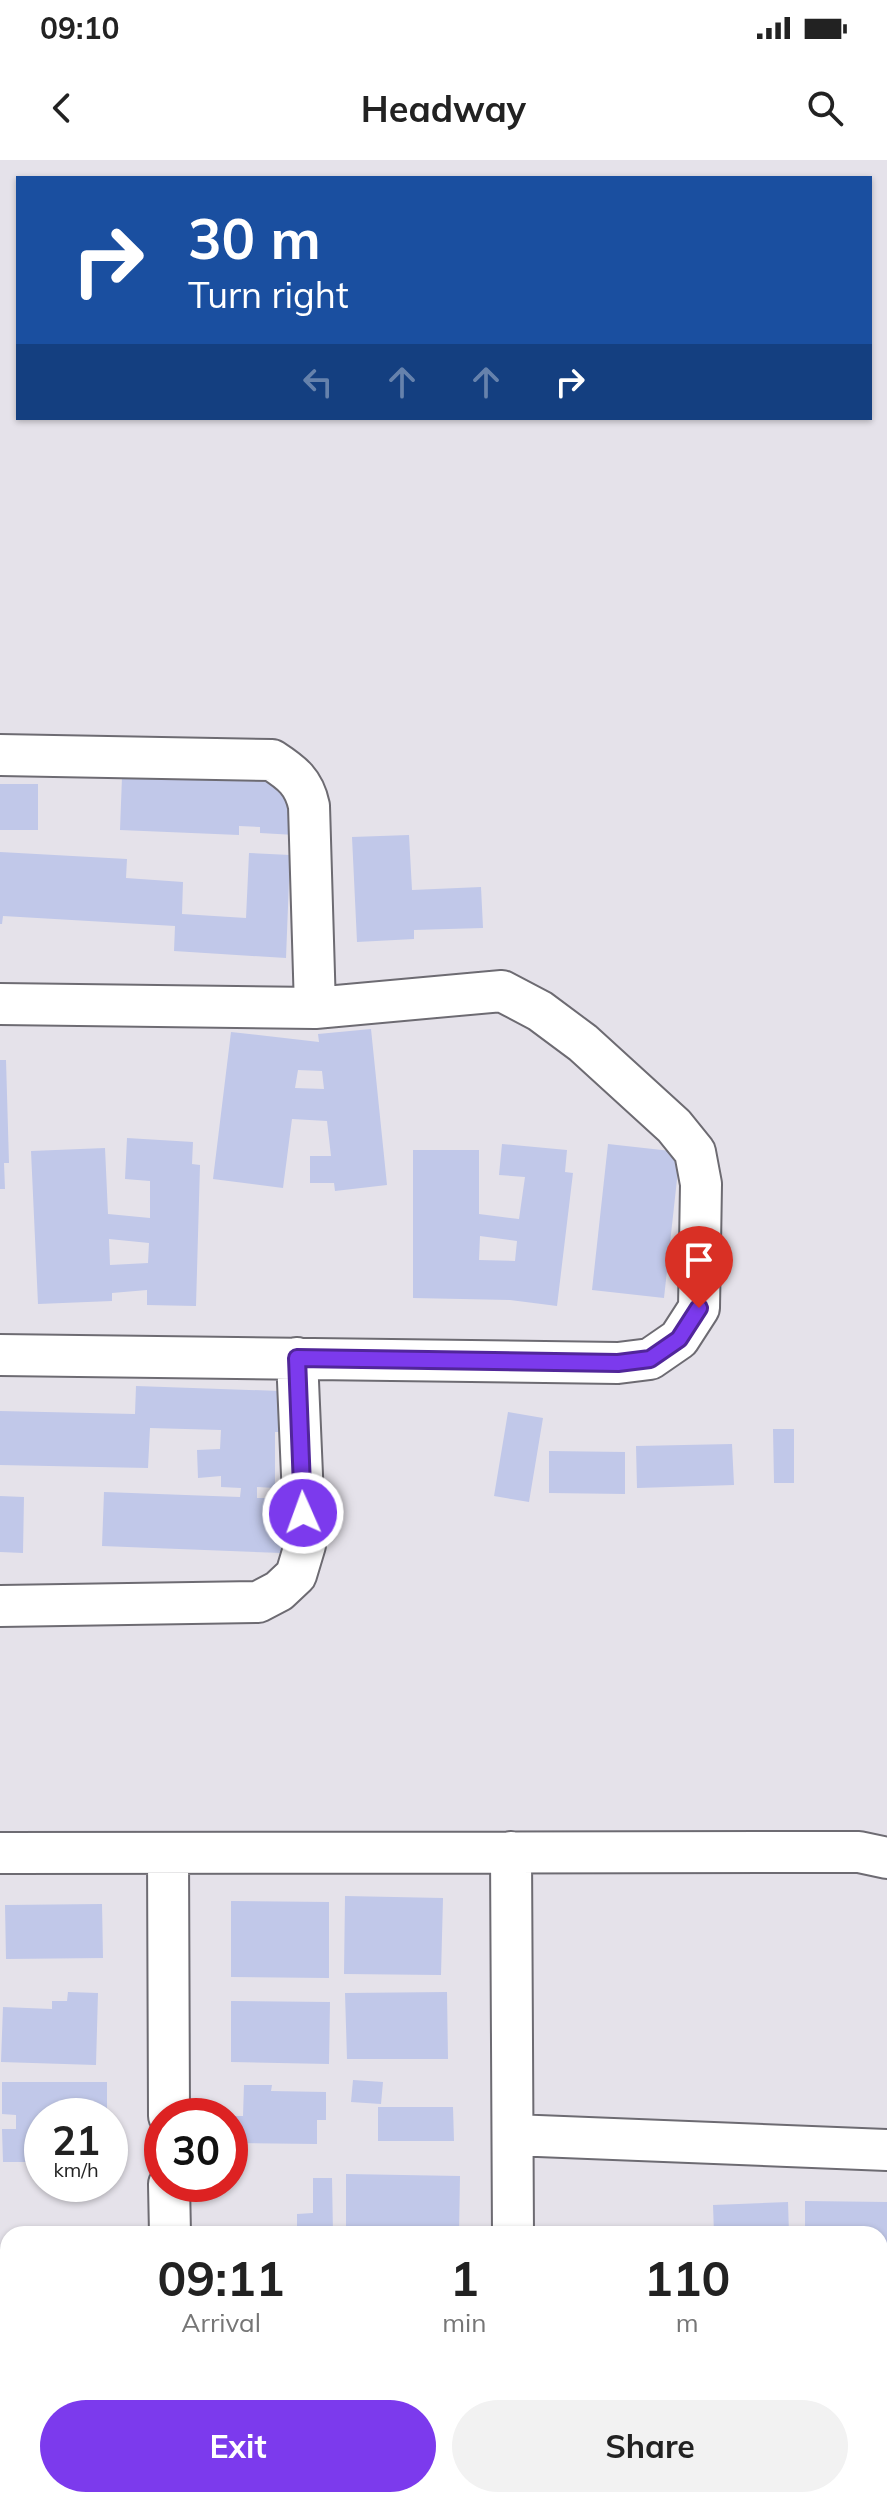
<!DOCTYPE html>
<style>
:root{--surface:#fff;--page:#f2f2f2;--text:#222;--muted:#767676;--accent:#7c3aed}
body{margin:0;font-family:Mulish,sans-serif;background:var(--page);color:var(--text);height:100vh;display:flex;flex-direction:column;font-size:30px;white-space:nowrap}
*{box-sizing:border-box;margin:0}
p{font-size:26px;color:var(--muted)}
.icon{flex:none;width:44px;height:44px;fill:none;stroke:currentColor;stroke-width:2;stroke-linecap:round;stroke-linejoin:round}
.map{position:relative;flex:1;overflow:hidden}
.details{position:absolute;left:0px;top:2066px;width:888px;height:282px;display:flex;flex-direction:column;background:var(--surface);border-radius:24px 24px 0 0;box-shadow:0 2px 6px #0004}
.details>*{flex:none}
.hud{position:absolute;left:16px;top:16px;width:856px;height:244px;border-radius:0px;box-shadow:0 2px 6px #0004;background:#1a4fa0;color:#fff;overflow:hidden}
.speed{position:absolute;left:24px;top:1938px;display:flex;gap:16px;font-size:40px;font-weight:700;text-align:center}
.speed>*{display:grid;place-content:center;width:104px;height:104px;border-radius:50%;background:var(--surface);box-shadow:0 2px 6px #0004;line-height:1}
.speed small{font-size:20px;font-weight:400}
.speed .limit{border:12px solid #d22;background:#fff;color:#111}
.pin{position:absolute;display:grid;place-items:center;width:68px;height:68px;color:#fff;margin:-82px -34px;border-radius:50% 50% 50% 0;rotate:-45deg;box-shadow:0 0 8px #0007}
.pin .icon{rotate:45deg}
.me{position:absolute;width:88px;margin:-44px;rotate:358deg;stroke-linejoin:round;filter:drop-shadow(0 0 6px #0008)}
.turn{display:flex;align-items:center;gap:28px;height:168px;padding:0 40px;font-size:36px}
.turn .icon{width:104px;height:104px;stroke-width:2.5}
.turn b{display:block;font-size:56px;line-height:68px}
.lanes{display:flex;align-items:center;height:76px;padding:0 40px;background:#0003;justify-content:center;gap:40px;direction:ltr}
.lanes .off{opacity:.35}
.eta{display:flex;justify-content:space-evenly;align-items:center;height:136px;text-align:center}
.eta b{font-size:48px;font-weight:700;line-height:56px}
.cta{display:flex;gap:16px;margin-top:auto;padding:16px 40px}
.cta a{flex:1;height:92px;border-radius:48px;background:var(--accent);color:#fff;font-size:32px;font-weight:700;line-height:92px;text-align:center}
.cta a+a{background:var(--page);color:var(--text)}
.status{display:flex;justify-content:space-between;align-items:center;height:56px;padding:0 40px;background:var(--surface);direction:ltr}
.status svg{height:22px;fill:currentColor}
header{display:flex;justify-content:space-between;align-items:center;height:104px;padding:0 40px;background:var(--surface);font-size:36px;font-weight:700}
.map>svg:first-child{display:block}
</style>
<div class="status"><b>09:10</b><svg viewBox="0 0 49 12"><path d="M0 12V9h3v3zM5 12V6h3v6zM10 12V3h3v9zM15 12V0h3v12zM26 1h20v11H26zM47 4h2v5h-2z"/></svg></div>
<header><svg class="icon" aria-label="back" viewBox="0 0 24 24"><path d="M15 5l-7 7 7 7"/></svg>Headway<svg class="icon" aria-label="search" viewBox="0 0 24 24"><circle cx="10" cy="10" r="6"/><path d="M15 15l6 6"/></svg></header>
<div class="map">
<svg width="887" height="2347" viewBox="0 0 887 2347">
<rect width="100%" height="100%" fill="#e5e2ea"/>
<!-- green -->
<path fill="#e5c8d4" d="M0,2334L8,2335V2340H112V2347H0Z"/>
<!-- building -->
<path fill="#c1c8e9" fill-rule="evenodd" d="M122,617H268V623L297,624L295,675L260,673V667L239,666V675L120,670Z
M0,624H38V670H0Z
M409,675L412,730L481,727L483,768L414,770V779L357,782L352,677Z
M0,692L127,699L126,718L183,722L182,754L246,758L249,693L290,695L286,798L174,791L175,766L3,756L2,764H0Z
M371,869L387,1025L335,1031L334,1023H310V996H331L327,961L292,959L283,1028L213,1019L231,872L319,882L318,874ZM298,910L322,911L324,929L295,928Z
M0,900H6L9,1003H4L5,1029H0Z
M127,978L193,982L192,1004L200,1005L196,1146L147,1145V1130L112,1133V1141L38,1144L31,991L105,988L108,1054L150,1058V1021L125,1019ZM109,1079L149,1083L148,1103L110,1105Z
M502,984L567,990L565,1012L573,1013L557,1146L510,1140L413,1138V990H479V1054L519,1059L525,1017L499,1015ZM480,1076L517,1081L515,1101L479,1100Z
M608,984L680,992L664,1138L592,1130Z
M136,1226L280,1231L279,1272H275V1328L257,1327V1338H283L281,1393L102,1386L104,1332L240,1337L241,1328L221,1327V1316L198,1318L197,1290L220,1289L221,1270L150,1268L148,1308L0,1305V1251L135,1254Z
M508,1252L543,1258L529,1342L494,1336Z
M773,1269H794V1323H774Z
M732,1284L734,1325L637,1328L636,1286Z
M549,1291L625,1292V1334L549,1333Z
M0,1336L24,1337L23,1393L0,1392Z
M345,1736L443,1738L441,1815L344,1814Z
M231,1741L329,1742V1818L231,1817Z
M102,1744L103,1798L6,1799L5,1745Z
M68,1832L98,1833L96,1905L1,1902L3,1847L52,1849V1841H67Z
M447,1832L448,1899H347L345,1833Z
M231,1841L330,1842L329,1904L231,1902Z
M353,1920L383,1922L381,1944L351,1942Z
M2,1922H107V1954L42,1956V2002H3L2,1969H16V1955L2,1954Z
M244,1925H272L271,1931L326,1932V1960H317V1984L231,1983V1956H243Z
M378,1947H453L454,1981H378Z
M346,2014L460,2016L459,2074H346Z
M313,2018H332L333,2074H297V2054L313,2053Z
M805,2041L887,2042V2138H880V2074H805Z
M788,2042L789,2074H714L713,2045Z
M880,2152H885L887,2250H880Z"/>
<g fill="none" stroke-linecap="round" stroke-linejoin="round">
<!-- minor casing -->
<g stroke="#6d6b72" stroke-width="44">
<path id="minor" d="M0,595L272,600C292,613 304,622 309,646L315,848
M0,844L315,848L502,831L540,851L583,883L674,966L695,992L701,1024L699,1148L679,1179L650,1199L618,1203L0,1195
M0,1446L258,1442L279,1431L296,1415L305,1385L297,1198
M511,1692L513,2074
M0,1693L859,1692L887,1698
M168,1693L169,1956
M513,1975L887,1990
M169,2024L170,2074
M880,2321H887
M170,2340V2347"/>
</g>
<!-- minor -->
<use href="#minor" stroke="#fff" stroke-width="40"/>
</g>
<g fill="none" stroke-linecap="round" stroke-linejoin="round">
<!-- route casing -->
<g stroke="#51269a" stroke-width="20">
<path id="route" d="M303,1353L297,1198L618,1203L650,1199L679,1179L699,1148"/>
</g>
<!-- route -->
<use href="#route" stroke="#7c3aed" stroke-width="14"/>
</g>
</svg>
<div class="speed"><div>21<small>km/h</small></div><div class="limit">30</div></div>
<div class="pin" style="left:699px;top:1148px;background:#d93025"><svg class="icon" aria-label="arrive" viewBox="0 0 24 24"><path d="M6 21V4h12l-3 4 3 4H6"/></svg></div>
<svg class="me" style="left:303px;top:1353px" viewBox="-20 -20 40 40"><circle r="17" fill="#7c3aed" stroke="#fff" stroke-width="3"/><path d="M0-11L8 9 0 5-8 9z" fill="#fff"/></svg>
<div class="hud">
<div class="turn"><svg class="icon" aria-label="right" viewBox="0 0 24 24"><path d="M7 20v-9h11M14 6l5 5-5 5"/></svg><div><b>30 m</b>Turn right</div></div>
<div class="lanes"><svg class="icon off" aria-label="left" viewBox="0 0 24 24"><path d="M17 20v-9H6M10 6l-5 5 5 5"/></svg><svg class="icon off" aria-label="ahead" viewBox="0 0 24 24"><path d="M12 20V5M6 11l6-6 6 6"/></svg><svg class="icon off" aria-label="ahead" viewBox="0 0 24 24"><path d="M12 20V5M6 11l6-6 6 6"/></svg><svg class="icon" aria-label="right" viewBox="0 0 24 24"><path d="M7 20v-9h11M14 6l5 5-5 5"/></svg></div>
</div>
<section class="details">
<div class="eta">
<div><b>09:11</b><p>Arrival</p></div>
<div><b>1</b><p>min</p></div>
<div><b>110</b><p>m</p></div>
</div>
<div class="cta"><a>Exit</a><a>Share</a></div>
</section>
</div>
